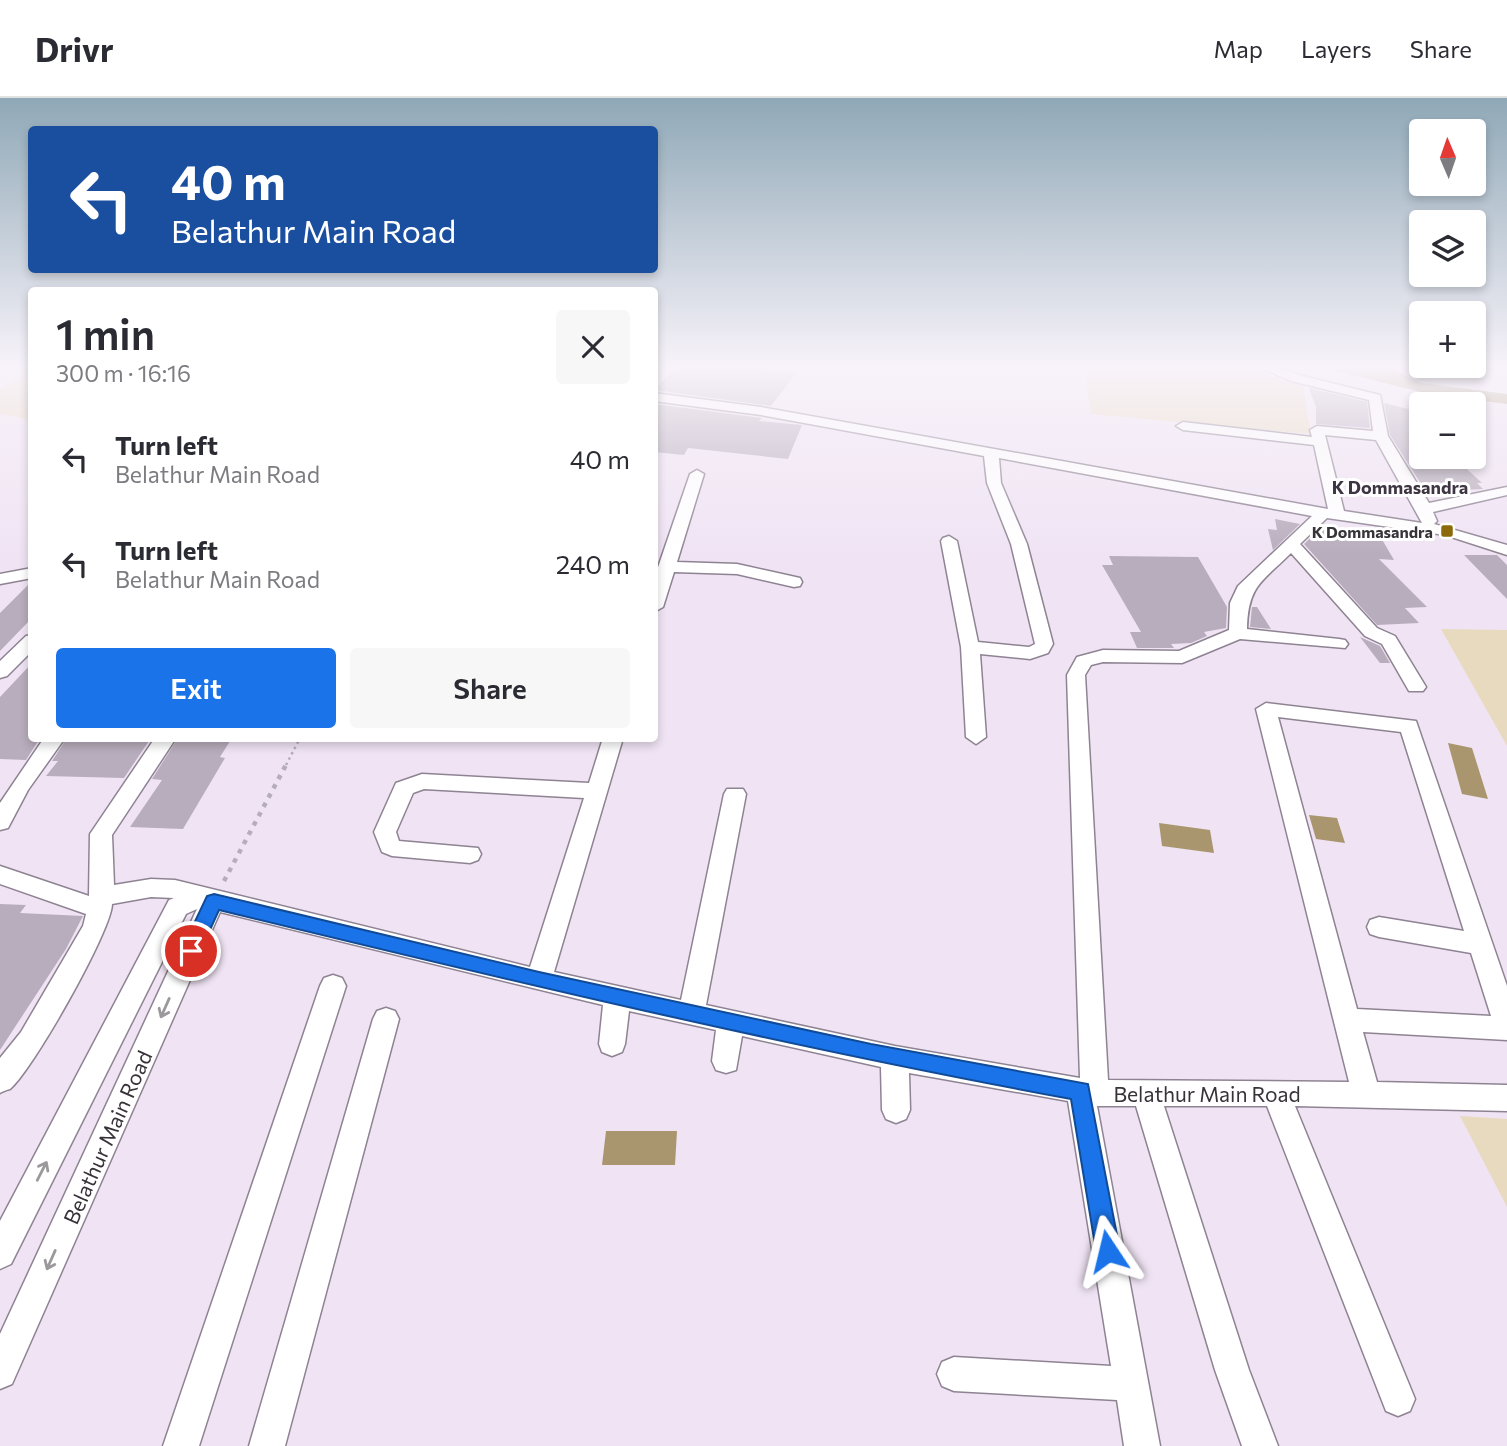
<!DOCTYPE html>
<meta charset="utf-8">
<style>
:root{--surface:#fff;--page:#f7f7f7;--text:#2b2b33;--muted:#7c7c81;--line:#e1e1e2;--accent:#1a73e8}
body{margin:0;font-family:Commissioner,sans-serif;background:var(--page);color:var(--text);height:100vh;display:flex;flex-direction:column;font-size:26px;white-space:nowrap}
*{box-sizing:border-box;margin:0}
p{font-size:23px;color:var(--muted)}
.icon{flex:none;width:38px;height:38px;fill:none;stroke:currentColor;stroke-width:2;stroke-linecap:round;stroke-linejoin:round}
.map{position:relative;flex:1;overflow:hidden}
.drawer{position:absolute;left:28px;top:189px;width:630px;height:455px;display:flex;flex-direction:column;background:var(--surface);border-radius:7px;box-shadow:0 4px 10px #0003}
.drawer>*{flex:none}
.banner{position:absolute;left:28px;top:28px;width:630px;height:147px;border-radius:7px;box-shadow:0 4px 10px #0003;background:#1a4fa0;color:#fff;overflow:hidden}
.needle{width:46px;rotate:358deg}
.controls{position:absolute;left:1409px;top:21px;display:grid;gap:14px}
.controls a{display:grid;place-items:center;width:77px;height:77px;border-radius:7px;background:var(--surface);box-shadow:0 4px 10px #0003;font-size:35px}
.pin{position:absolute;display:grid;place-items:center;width:60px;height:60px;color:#fff;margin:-30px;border:4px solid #fff;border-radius:50%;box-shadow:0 2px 7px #0007}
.me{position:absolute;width:77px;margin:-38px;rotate:350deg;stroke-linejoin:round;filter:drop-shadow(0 0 5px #0008)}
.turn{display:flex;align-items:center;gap:24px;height:147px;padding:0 28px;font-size:32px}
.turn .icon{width:91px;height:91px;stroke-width:2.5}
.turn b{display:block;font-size:49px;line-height:60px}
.round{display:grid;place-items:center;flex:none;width:74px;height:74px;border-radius:7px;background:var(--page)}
.overview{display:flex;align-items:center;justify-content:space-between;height:119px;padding:0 28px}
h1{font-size:42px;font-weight:600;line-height:52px}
.primary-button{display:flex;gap:14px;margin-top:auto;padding:14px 28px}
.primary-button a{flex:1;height:80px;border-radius:7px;background:var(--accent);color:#fff;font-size:28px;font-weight:600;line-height:80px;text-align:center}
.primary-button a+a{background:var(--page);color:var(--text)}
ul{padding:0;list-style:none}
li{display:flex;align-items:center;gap:21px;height:105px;padding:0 28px}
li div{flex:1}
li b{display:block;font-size:26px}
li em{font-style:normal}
header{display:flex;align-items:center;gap:42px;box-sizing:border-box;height:98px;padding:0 35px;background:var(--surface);border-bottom:2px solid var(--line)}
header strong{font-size:33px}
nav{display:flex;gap:38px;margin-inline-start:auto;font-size:24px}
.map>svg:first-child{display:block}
</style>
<header>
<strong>Drivr</strong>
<nav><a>Map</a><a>Layers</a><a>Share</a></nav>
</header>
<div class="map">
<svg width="1507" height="1348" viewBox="0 0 1507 1348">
<rect width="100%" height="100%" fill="#f0e4f4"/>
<!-- green -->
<path fill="#e8dabe" d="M0,267H31V322L0,316V291L25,276L0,272Z
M1084,267H1239L1303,289L1311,336L1091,316Z
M1441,531L1507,532V648Z
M1460,1018L1507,1021V1109Z"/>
<!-- water -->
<path fill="#aa966e" d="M1312,267H1384L1421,285L1507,296V306L1429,296Z
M1448,645L1472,650L1488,701L1462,696Z
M1309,717L1337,720L1345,745L1316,741Z
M1159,725L1210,732L1214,755L1162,748Z
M606,1033H677L675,1067H602Z"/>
<!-- building -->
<path fill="#b8adbc" d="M678,267H733L797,274L771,308L654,292Z
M1309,290L1367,304L1370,330L1316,326V309Z
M1384,305L1416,313L1412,324L1421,346V359H1454L1482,385H1477L1483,391L1443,393L1439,388L1423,389L1390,337Z
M654,306L762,320L759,323L802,327L788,361L688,350L684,357L654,354Z
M1275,421L1300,426L1273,452L1268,431L1277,432Z
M1322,429L1380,438L1394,462L1379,461L1427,509L1405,510L1419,525L1377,527L1304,446Z
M1464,457H1497L1507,467V501Z
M1109,458L1198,459L1227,509L1226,530L1204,534L1207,538L1191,545L1171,546L1174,550H1137L1130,534H1141L1102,467H1113Z
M32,483V520L0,553V515Z
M1252,509H1257L1271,531L1250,529Z
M1360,539L1380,548L1390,565H1380Z
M32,565V640H40L26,662L0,661V599Z
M67,640H151L124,680L46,678L58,663H52Z
M178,640H232L220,659L225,660L183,731L130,729L162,682L152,681Z
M0,806L26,807L20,815L83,818L66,851L0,952Z"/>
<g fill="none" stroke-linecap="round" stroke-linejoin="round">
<!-- minor casing -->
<g stroke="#8e8392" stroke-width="3">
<path id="minor" d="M1255,267H1272L1299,277L1380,297L1388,338L1429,405L1507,389V397L1433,414L1437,423L1434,426L1507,447V457L1445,437L1327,420L1300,446L1377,530L1395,538L1426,589L1423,593H1409L1382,546L1365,538L1291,455C1262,484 1248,487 1247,531L1339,541L1345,542L1348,546L1345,550L1240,541L1182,565L1103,564L1091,567L1085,577L1108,982L1349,984L1256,611L1266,605L1416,623L1507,888V942L1363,934L1377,984L1507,987V1013L1295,1008L1415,1301L1410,1313L1398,1318L1386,1313L1267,1008H1164L1249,1272L1278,1348H1242L1215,1272L1136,1008H1097L1160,1348H1124L1117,1302L954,1293L942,1288L937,1276L942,1264L954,1259L1111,1268L1068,1003L909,975L910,1012L906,1021L896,1025L886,1021L882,1012L881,969L742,938L736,972L726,975L716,972L712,963L716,932L629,913L625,946L622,954L612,958L602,954L599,946L603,907L220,814L12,1286L0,1291V1236L197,811L186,816L11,1166L0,1171V1123L169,802L174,800L151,799L112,806C112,832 32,973 10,991C9,991 1,994 0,995V960L21,934L83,828L86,816L0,786V768L89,798L90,736L155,640H176L112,737L114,787L151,781L175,782L530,869L584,700L424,691L413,695L396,734L399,743L478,750L481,756L478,762L470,765L392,758L382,754L374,734L396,685L422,676L589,685L603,640H623L554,874L681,902L724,696L727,691H743L746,696L706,907L895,948L1080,980L1067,577L1077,559L1103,552L1179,553L1229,532L1230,505L1238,488L1312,418L999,360L1001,385L1027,446L1053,546L1048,555L1030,561L980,556L986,639L976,646L966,639L961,549L941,443L943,440L949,438L957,443L978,544L1029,549L1035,546L1011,446L987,385L984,358L761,317L654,303V295L761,309L1328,411L1314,347L1183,332L1176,328L1183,324L1312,339L1310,332L1317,328L1373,333L1369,302L1291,283ZM1325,337L1376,342L1422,425L1344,413ZM1278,619L1401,634L1464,833L1379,819L1370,822L1367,829L1370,836L1379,839L1471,855L1491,918L1357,911Z
M697,372L704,376L677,464L737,466L800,480L802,484L800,488L794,489L737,476L674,474L663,509L654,514V481L690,376Z
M32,470V480L0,486V476Z
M32,537V553L7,578L0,580V563L26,538Z
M44,640H65L28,692L8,730L0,732V705Z
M333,877L342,880L346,888L199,1348H163L320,888L324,880Z
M386,910L395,913L399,921L285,1348H249L373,921L377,913Z"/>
</g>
<!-- path-far1 -->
<path stroke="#b6adba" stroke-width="2.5" stroke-dasharray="2.5 3.5" stroke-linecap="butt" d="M286,667L300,640"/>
<!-- path -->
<path stroke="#b6adba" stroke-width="4.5" stroke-dasharray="4.5 6" stroke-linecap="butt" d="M224,783L287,665"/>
<!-- minor -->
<use href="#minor" fill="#fff" fill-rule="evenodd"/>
</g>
<!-- one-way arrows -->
<defs><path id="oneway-shaft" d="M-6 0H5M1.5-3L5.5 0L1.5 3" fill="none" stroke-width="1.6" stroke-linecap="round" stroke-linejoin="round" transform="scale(1.75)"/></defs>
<g stroke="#9b999c">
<use href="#oneway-shaft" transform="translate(165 910) rotate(114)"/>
<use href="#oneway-shaft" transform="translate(42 1073) rotate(-63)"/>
<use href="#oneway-shaft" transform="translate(51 1162) rotate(114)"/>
</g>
<!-- sky -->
<linearGradient id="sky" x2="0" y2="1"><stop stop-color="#8fa8b7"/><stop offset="0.59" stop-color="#f8f3fa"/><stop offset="1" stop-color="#f8f3fa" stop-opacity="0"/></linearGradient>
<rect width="1507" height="456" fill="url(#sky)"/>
<!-- route -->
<path fill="#1a73e8" stroke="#114b97" stroke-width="2" d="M214,796L539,874L871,946L1088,986L1120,1153L1117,1161L1108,1165L1100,1161L1096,1153L1071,1001C784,948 502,881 219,812L198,858H184L181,853L207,798Z"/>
<!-- markers -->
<rect fill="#8c690b" stroke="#fff" stroke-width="2.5" x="1440" y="426" width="14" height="14" rx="3.5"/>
<g text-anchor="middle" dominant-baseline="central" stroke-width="6" stroke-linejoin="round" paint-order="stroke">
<!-- far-poi labels -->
<g font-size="16" font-weight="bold" fill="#373339" stroke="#fff" text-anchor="end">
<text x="1433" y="433">K Dommasandra</text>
</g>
<!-- far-quarter labels -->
<g font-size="18" font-weight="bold" fill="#3e3542" stroke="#fff">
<text x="1400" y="389">K Dommasandra</text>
</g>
<!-- near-street labels -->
<g font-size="21" fill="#373339" stroke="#fff">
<text x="1207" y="995">Belathur Main Road</text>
<text transform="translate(107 1039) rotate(-66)">Belathur Main Road</text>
</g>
</g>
</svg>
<div class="controls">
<a><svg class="needle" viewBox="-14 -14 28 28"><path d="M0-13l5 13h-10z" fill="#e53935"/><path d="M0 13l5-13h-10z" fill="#7c7c81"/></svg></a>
<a><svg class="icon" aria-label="layers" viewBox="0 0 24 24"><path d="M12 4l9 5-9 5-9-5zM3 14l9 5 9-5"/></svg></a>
<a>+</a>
<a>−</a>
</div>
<div class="pin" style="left:191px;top:853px;background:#d93025"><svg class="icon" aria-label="arrive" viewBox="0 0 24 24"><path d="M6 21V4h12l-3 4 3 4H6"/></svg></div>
<svg class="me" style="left:1108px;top:1153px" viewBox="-20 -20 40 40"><path d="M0-17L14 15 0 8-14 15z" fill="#1a73e8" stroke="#fff" stroke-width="4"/></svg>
<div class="banner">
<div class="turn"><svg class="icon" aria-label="left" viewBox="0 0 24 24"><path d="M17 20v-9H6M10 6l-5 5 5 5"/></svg><div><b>40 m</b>Belathur Main Road</div></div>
</div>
<section class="drawer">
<div class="overview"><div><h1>1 min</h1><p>300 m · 16:16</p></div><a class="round"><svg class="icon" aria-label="close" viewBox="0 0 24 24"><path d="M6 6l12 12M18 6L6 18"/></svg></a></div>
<ul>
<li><svg class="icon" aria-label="left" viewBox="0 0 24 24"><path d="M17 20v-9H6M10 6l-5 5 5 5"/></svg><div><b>Turn left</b><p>Belathur Main Road</p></div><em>40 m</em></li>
<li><svg class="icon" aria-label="left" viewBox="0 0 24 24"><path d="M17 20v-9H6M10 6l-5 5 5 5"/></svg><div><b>Turn left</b><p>Belathur Main Road</p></div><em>240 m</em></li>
</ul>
<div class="primary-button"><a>Exit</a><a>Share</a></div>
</section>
</div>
